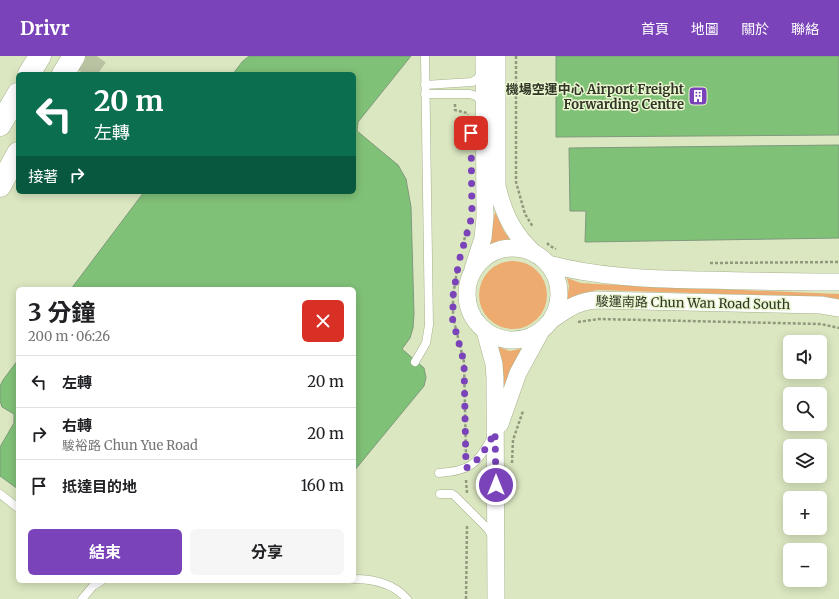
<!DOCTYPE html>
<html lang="zh-TW">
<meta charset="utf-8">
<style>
:root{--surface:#fff;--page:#f6f6f6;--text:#202124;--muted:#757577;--line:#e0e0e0;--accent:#7a43ba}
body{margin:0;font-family:Merriweather,"Noto Sans TC",serif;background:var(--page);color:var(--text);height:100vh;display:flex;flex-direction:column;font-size:15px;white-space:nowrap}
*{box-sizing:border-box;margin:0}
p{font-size:13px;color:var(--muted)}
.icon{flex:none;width:22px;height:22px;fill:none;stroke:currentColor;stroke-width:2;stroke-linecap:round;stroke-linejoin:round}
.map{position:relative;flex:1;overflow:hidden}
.panel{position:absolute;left:16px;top:231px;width:340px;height:296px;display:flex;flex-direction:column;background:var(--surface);border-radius:6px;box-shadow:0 2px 10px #0003}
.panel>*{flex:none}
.top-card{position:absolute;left:16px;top:16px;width:340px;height:122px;border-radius:6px;box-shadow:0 2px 10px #0003;background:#0b6e4f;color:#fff;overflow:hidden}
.tools{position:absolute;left:783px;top:279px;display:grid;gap:8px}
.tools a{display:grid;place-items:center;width:44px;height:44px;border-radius:6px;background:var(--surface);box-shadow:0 2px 10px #0003;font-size:20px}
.pin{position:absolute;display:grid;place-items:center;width:34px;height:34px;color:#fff;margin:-17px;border-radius:8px;box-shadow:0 2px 6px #0006}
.me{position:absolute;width:44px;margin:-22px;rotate:0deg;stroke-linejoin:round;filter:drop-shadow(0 0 3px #0008)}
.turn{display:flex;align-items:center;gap:14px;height:84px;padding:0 12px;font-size:18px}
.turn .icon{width:52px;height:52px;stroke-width:2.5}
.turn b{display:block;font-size:28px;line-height:34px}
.then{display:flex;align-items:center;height:38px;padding:0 12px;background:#0003;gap:8px;font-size:15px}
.round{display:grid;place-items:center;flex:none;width:42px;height:42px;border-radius:6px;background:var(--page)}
.head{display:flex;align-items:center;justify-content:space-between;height:68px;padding:0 12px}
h1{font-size:24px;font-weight:700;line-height:30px}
.primary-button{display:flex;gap:8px;margin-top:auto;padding:8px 12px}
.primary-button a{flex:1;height:46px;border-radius:6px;background:var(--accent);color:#fff;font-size:16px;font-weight:700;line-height:46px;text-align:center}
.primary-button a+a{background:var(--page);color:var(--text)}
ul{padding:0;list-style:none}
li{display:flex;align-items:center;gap:12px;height:52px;padding:0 12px;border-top:1px solid var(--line)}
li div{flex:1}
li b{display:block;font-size:15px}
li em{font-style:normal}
header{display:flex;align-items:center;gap:24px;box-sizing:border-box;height:56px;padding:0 20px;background:var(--accent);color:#fff}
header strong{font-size:19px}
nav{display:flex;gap:22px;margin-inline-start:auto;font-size:14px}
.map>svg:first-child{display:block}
</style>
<header>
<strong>Drivr</strong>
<nav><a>首頁</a><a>地圖</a><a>關於</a><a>聯絡</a></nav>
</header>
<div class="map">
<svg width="839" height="543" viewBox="0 0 839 543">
<rect width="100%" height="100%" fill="#dbe7c1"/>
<!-- green -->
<path fill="#edab70" d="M495,156L504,175L511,185C500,184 494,185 485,192L491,175Z
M479 239a34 34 0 1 1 68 0a34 34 0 1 1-68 0Z
M567,222L581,227L597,228L839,238V243L819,241L597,234L579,238L567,244L569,230Z
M498,291L510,295L524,292L501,349Z"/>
<!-- pier -->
<path fill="#dbe7c1" d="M7,0H37L24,18H18V25L0,47V11Z"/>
<!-- building -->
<path fill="#80c178" stroke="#7f997c" d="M249,0H411L358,66L357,75L398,109L406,123L411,151L414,258L413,272L410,282L402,293L424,312L426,322L424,330L354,415V233H71L144,136H354V18H233L242,6Z
M556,0H839V79L556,81Z
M839,89V182L585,186L586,155H570L569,92Z
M18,304V433L0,420V391L14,367V358L2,351L0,345V330L3,324Z"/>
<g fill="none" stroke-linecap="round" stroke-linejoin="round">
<!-- secondary-tunnel -->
<path stroke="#b9c3a2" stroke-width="22" stroke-dasharray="22 11" stroke-linecap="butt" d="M84,18L97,0"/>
<!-- lane casing -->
<g stroke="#a5b18c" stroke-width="9">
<path id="lane" d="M425,29L472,26L477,23L482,17
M425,38H470L476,40L483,47
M415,306L426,287L429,269L425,0
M439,417C469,415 477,409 491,383
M0,438L18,452
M440,438H452L455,440L488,473L492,480
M354,523C373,523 394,528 407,543
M82,543L93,530L101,525"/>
</g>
<!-- street casing -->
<g stroke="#a5b18c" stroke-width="18">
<path id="street" d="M497,0V130C504,159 513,178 535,198
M467 238a46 46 0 1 1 92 0a46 46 0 1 1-92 0Z
M548,208C597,221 648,223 699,224C746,225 792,226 839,226
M473,213L483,182L485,161L484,0
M551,264C567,254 575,246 595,244L821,249L839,252
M485,275L494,308L495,322L496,543
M500,368L518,317L541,275"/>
</g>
<!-- highway casing -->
<g stroke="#a5b18c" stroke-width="23">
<path id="highway" d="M29,18L40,0
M63,18L74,0
M0,69L18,38
M0,130L18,97"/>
</g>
<!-- path -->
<path stroke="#91997d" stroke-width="2.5" stroke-dasharray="3 2" stroke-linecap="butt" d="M516,0V126L525,158L533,171
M455,48V54L467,57L468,59
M547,187L550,190L556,193
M463,189L467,173
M710,207L839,206
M457,215L453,240V261L464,306L466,399
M578,266L599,263L821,268L839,272
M512,407L513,384L523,355
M466,424L467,437
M466,543L467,468"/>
<!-- lane -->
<use href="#lane" stroke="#fff" stroke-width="8"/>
<!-- street -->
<use href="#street" stroke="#fff" stroke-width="17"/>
<!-- highway -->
<use href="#highway" stroke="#fff" stroke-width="22"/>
</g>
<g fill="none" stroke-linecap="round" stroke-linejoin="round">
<!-- route -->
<path stroke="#7a43ba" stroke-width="7" stroke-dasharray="0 12.6" d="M471,77L472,160L459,205L453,240V251L452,261L464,306L466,412C481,404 487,390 495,376L496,429"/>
</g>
<!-- icons -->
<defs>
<g id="building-square" transform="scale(1)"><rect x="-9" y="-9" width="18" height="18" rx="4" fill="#7a43ba" stroke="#e8f5ce"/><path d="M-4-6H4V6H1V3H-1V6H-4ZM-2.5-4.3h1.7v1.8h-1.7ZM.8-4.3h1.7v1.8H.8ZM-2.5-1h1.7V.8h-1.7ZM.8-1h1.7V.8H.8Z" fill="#fff"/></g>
</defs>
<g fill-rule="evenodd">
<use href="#building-square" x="698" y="40"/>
</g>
<g text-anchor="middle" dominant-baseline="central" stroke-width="3" stroke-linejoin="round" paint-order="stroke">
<!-- poi labels -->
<g font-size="13" font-weight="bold" fill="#313526" stroke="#e8f5ce" text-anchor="end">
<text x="684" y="33">機場空運中心 Airport Freight<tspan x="684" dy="15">Forwarding Centre</tspan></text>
</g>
<!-- street labels -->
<g font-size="13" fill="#313526" stroke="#e8f5ce">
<text transform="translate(693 247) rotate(1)">駿運南路 Chun Wan Road South</text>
</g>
</g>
</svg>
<div class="tools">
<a><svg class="icon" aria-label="sound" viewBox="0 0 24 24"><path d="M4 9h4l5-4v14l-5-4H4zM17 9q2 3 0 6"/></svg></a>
<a><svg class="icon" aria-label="search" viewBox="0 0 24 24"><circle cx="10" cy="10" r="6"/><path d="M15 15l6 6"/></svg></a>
<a><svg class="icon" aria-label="layers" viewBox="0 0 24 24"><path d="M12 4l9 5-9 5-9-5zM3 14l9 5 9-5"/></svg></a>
<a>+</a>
<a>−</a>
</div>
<div class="pin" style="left:471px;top:77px;background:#d93025"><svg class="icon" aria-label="arrive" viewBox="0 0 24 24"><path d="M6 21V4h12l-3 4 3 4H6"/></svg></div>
<svg class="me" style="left:496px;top:429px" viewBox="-20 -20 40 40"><circle r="17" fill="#7a43ba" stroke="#fff" stroke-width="3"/><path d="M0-11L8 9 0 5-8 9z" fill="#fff"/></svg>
<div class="top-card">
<div class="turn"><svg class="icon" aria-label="left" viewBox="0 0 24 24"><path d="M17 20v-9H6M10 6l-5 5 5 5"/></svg><div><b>20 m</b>左轉</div></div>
<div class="then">接著<svg class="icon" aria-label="right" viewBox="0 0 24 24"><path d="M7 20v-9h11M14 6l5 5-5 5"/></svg></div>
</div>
<section class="panel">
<div class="head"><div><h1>3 分鐘</h1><p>200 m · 06:26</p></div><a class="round" style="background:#d93025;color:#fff"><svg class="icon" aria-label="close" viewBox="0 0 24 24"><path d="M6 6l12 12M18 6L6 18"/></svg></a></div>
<ul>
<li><svg class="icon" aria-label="left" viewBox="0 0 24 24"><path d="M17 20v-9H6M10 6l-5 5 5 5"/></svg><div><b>左轉</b></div><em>20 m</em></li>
<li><svg class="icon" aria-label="right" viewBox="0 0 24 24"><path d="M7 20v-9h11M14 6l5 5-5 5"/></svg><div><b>右轉</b><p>駿裕路 Chun Yue Road</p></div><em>20 m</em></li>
<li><svg class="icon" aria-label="arrive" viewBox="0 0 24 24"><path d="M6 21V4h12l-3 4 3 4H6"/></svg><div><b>抵達目的地</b></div><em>160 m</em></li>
</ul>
<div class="primary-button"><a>結束</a><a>分享</a></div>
</section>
</div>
